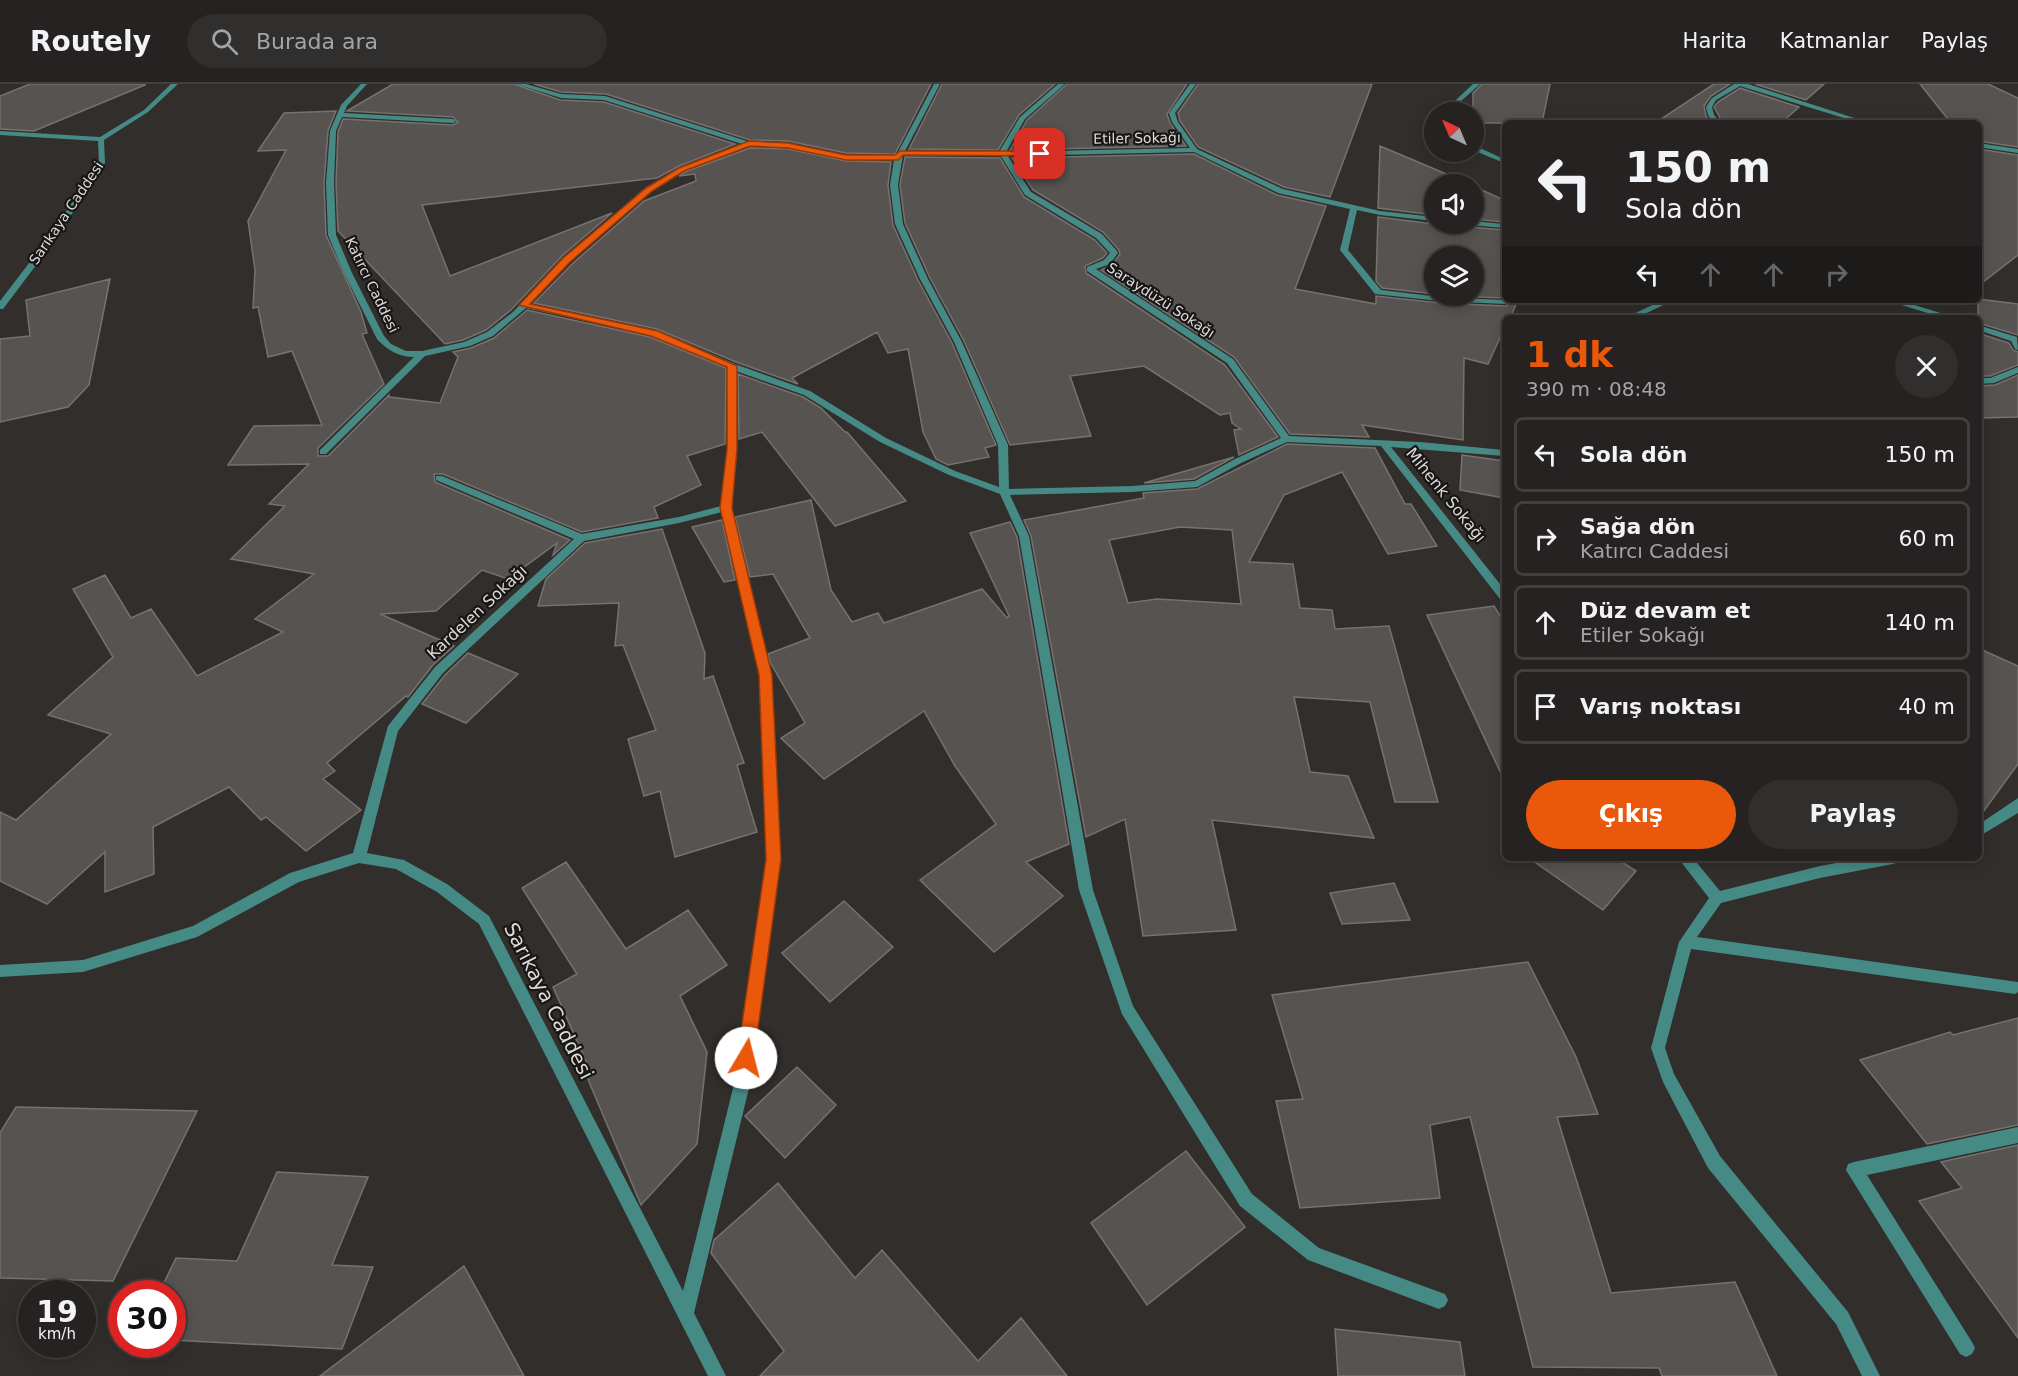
<!DOCTYPE html>
<html lang="tr">
<meta charset="utf-8">
<style>
:root{--surface:#252221;--page:#312f2e;--text:#f1f3f6;--muted:#a3a4a5;--line:#423f3f;--accent:#ea580c}
body{margin:0;font-family:"DejaVu Sans",sans-serif;background:var(--page);color:var(--text);height:100vh;display:flex;flex-direction:column;font-size:22px;white-space:nowrap}
*{box-sizing:border-box;margin:0}
p{font-size:20px;color:var(--muted)}
.icon{flex:none;width:33px;height:33px;fill:none;stroke:currentColor;stroke-width:2;stroke-linecap:round;stroke-linejoin:round}
.map{position:relative;flex:1;overflow:hidden}
.panel{position:absolute;left:1502px;top:231px;width:480px;height:546px;display:flex;flex-direction:column;background:var(--surface);border-radius:9px;box-shadow:0 3px 15px #0003,0 0 0 2px var(--line)}
.panel>*{flex:none}
.guide{position:absolute;left:1502px;top:36px;width:480px;height:183px;border-radius:9px;box-shadow:0 3px 15px #0003,0 0 0 2px var(--line);background:#252221;color:var(--text);overflow:hidden}
.needle{width:39px;rotate:316deg}
.fabs{position:absolute;left:1424px;top:18px;display:grid;gap:12px}
.fabs a{display:grid;place-items:center;width:60px;height:60px;border-radius:50%;background:var(--surface);box-shadow:0 3px 15px #0003,0 0 0 2px var(--line);font-size:30px}
.speed{position:absolute;left:18px;top:1196px;display:flex;gap:12px;font-size:30px;font-weight:700;text-align:center}
.speed>*{display:grid;place-content:center;width:78px;height:78px;border-radius:50%;background:var(--surface);box-shadow:0 3px 15px #0003,0 0 0 2px var(--line);line-height:1}
.speed small{font-size:15px;font-weight:400}
.speed .limit{border:9px solid #d22;background:#fff;color:#111}
.pin{position:absolute;display:grid;place-items:center;width:51px;height:51px;color:#fff;margin:-26px;border-radius:12px;box-shadow:0 3px 9px #0006}
.me{position:absolute;width:66px;margin:-33px;rotate:8deg;stroke-linejoin:round;filter:drop-shadow(0 0 4px #0008)}
.turn{display:flex;align-items:center;gap:21px;height:126px;padding:0 24px;font-size:27px}
.turn .icon{width:78px;height:78px;stroke-width:2.5}
.turn b{display:block;font-size:42px;line-height:51px}
.lanes{display:flex;align-items:center;height:57px;padding:0 24px;background:#0003;justify-content:center;gap:30px;direction:ltr}
.lanes .off{opacity:.35}
.round{display:grid;place-items:center;flex:none;width:63px;height:63px;border-radius:32px;background:var(--page)}
.headline{display:flex;align-items:center;justify-content:space-between;height:102px;padding:0 24px}
h1{font-size:36px;font-weight:700;line-height:45px;color:var(--accent)}
.cta{display:flex;gap:12px;margin-top:auto;padding:12px 24px}
.cta a{flex:1;height:69px;border-radius:36px;background:var(--accent);color:#fff;font-size:24px;font-weight:700;line-height:69px;text-align:center}
.cta a+a{background:var(--page);color:var(--text)}
ul{padding:0;list-style:none}
li{display:flex;align-items:center;gap:18px;height:75px;margin:0 12px 9px;padding:0 12px;border:3px solid var(--line);border-radius:9px}
li div{flex:1}
li b{display:block;font-size:22px}
li em{font-style:normal}
header{display:flex;align-items:center;gap:36px;box-sizing:border-box;height:84px;padding:0 30px;background:var(--surface);border-bottom:2px solid var(--line)}
header strong{font-size:28px}
nav{display:flex;gap:33px;margin-inline-start:auto;font-size:21px}
.search{width:420px;height:54px;background:var(--page);display:flex;align-items:center;gap:15px;box-sizing:border-box;padding:0 21px;border-radius:33px;color:var(--muted);font-size:22px}
.map>svg:first-child{display:block}
</style>
<header>
<strong>Routely</strong>
<div class="search"><svg class="icon" aria-label="search" viewBox="0 0 24 24"><circle cx="10" cy="10" r="6"/><path d="M15 15l6 6"/></svg>Burada ara</div>
<nav><a>Harita</a><a>Katmanlar</a><a>Paylaş</a></nav>
</header>
<div class="map">
<svg width="2018" height="1292" viewBox="0 0 2018 1292">
<rect width="100%" height="100%" fill="#312e2c"/>
<!-- building -->
<path fill="#575351" stroke="#75726f" stroke-width="1.5" fill-rule="evenodd" d="M30,0H145V1L34,47L0,45V12Z
M393,0H514L560,16L604,18L735,60L679,82L657,94L422,121L450,192L612,129L562,172L511,226L486,246L463,256L445,260L338,147L336,99L338,48L343,35L453,41L458,38L453,33L347,27Z
M534,0H931L895,70L846,69L788,57L750,56L606,10L561,8Z
M942,0H1055L1019,31L998,66L909,65Z
M1067,0H1187L1167,30L1170,39L1186,62L1010,66L1027,36Z
M1198,0H1372L1330,113L1284,103L1198,63L1180,37L1178,29Z
M1482,0H1550L1542,39H1473V9Z
M1714,0H1730L1711,12L1704,22L1706,32L1711,39H1655Z
M1755,0H1824L1806,16Z
M1920,0H1988L2018,14V63L1978,57V39H1951Z
M1740,4L1799,23L1781,39H1723L1714,23L1718,18Z
M336,27L328,47L324,99L326,151L361,228L367,249L362,250L384,300L318,364V372H328L389,311V313L440,319L458,273L453,268L471,264L494,254L527,226L650,253L726,284L725,360L687,372L701,401L654,423L658,434L582,448L443,390H434L435,398L570,456L553,471L557,459L508,495L482,486L436,527L380,530L454,562L433,581L408,613L406,612L327,679L335,687L323,695L361,726L306,767L266,733L261,736L229,703L153,743L154,790L105,808V768L47,820L0,797V728L16,736L111,650L48,631L113,573L73,505L105,491L131,534L151,525L197,592L283,548L255,535L314,490L231,475L285,422L269,420L309,380L228,381L254,342L322,341L292,267L268,273L258,223L253,224L255,186L248,137L286,66L258,67L284,29Z
M1380,62L1470,100H1434V131L1378,124Z
M750,64L788,65L846,77L891,78L888,101L893,141L918,196L952,259L996,361L985,364L989,373L948,381L936,375L923,348L908,265L888,269L877,248L792,294L798,300L736,278L657,245L534,219L572,180L644,117L696,97L695,90L679,92L685,88Z
M1978,65L2018,71V171L1978,202Z
M1194,70L1277,111L1326,122L1295,205L1376,220V212L1440,219L1506,222L1509,219L1508,216H1518L1510,234H1504V245L1488,280L1464,274L1463,356L1362,341L1369,353L1290,350L1234,273L1101,186L1112,181L1120,170L1119,166L1103,148L1033,106L1012,74Z
M905,73L1000,74L1024,113L1095,156L1107,169L1103,174L1085,182L1086,189L1225,281L1278,353L1239,371L1234,346L1241,345L1232,339L1230,329L1220,331L1144,282L1070,292L1091,352L1010,361L964,257L930,194L905,139L900,101Z
M1473,102L1504,116V138L1473,135Z
M1378,133L1434,140H1469L1470,143L1504,146V214L1456,212H1473V172H1434V210L1382,204L1376,197Z
M110,195L89,301L68,323L0,338V255L30,252L26,216Z
M1978,215L2018,220V251L1978,239Z
M1978,249L2009,259L2013,266L2018,268V281L1990,292H1978Z
M738,290L803,313L821,324L845,348H847L906,417L835,442L762,348L739,355Z
M2018,291V333L1978,334V302L1995,301Z
M1287,360L1375,364L1405,420H1411L1437,462L1388,470L1342,388L1284,411L1249,478L1293,480L1300,524L1332,526L1335,545L1389,542L1438,718H1395L1370,618L1294,613L1310,688L1348,692L1374,754L1212,736L1236,846L1143,852L1125,735L1086,753L1031,452L1024,436L1144,414L1143,409L1197,405ZM1180,443L1232,446L1241,520L1157,515L1128,519L1109,456Z
M1462,371L1504,377V414L1460,406Z
M1234,373L1194,395L1144,399Z
M811,416L831,506L852,538L878,529L884,539L982,505L1007,534L1009,532L970,449L1010,438L1017,453L1069,760L1026,778L1063,812L994,868L920,796L996,740L955,682L924,627L824,695L781,654L805,639L770,578L768,570L810,554L773,490L750,493L735,433Z
M722,436L735,496L724,498L692,443Z
M662,445L705,569L704,595L713,592L744,679L737,681L757,748L675,773L660,707L644,712L628,655L656,646L623,561L615,562L619,519L538,522L546,495L585,459Z
M1494,522L1504,538V696L1427,531Z
M1978,564L2018,582V680L1978,735Z
M468,569L518,590L466,639L422,620L445,591Z
M1529,774H1616L1636,787L1603,826Z
M566,778L626,865L688,826L727,881L680,912L707,968L697,1060L641,1121L584,986L589,984L553,903L577,890L522,804Z
M1394,799L1410,836L1342,840L1330,809Z
M844,817L893,863L830,918L782,869Z
M1528,878L1576,973L1598,1030L1557,1033L1611,1209L1735,1198L1777,1292H1662L1659,1284L1533,1283L1470,1033L1430,1041L1440,1114L1300,1124L1276,1017L1303,1015L1272,911Z
M2018,934V1041L1927,1060L1860,976L1950,948L1953,951Z
M797,983L836,1021L785,1074L745,1032Z
M16,1023L197,1027L113,1197L0,1194V1049Z
M2018,1061V1254L1919,1117L1962,1104L1941,1078Z
M1186,1067L1245,1143L1147,1221L1091,1139Z
M277,1088L368,1093L332,1181L373,1183L342,1265L172,1256V1209H159L176,1174L237,1177Z
M778,1099L855,1194L882,1166L978,1277L1021,1234L1067,1292H760L784,1267L711,1169L714,1156Z
M464,1182L524,1292H320L391,1238Z
M1335,1245L1460,1258L1465,1292H1338Z"/>
<g fill="none" stroke-linecap="round" stroke-linejoin="round">
<!-- service -->
<path fill="#468a85" fill-rule="evenodd" d="M2018,1043V1059L1867,1091L1972,1258L1975,1264L1972,1270L1966,1273L1960,1270L1846,1086L1848,1080L1854,1078Z"/>
<!-- minor -->
<path fill="#468a85" fill-rule="evenodd" d="M171,0H178L148,28L104,56L105,79L52,160L3,225H0V217L46,157L99,79L98,57L0,51V47L100,53L144,26Z
M361,0H367L347,22L344,29L453,35L456,37L453,39L342,33L336,47L334,99L336,151L352,189L384,252L391,260L406,267H422L464,258L487,248L513,228L564,174L646,103L680,84L742,60L604,16L561,14L516,0H526L561,10L605,12L750,58L788,59L846,71L896,72L934,0H940L905,67L999,68L1020,33L1058,0H1065L1025,35L1006,68L1190,64L1172,38L1169,29L1190,0H1196L1175,29L1178,38L1197,65L1283,105L1380,127L1434,133V137L1380,131L1357,126L1348,166L1381,206L1440,213L1503,216L1507,218L1506,220L1440,217L1375,210L1340,166L1350,125L1278,109L1194,68L1008,72L1031,108L1102,150L1117,167L1118,169L1110,180L1096,185L1233,275L1289,352L1420,358L1504,366V372L1391,363L1504,505V516L1500,515L1381,362L1287,358L1241,379L1197,403L1132,408L1010,411L1029,452L1093,806L1133,922L1252,1110L1319,1164L1445,1210L1448,1216L1445,1222L1439,1225L1308,1176L1240,1122L1122,930L1079,806L1019,452L1000,410L949,391L880,358L804,311L736,287L737,365L731,424L771,591L780,775L751,996L694,1229L726,1292H708L479,840L437,808L396,785L359,779L299,798L197,853L83,888L0,893V881L83,876L193,842L290,789L353,769L388,642L435,583L574,455L436,396V392H442L582,450L679,433L721,422L727,365L728,283L651,251L526,224L493,252L470,262L425,272L326,370H320V366L414,273C399,273 387,266 377,255L344,189L328,151L326,99L330,47L341,21ZM750,62L788,63L846,75L894,76L890,101L895,140L920,195L954,258L998,361L999,403L955,387L886,354L810,307L735,280L657,247L530,220L570,178L652,107L684,86ZM903,71L1001,72L1025,111L1096,154L1110,169L1104,176L1087,183V187L1227,279L1281,354L1235,375L1195,397L1132,402L1009,405L1008,361L962,258L928,195L903,140L898,101ZM722,428L759,591L766,775L735,996L683,1207L489,832L447,800L404,776L367,769L398,647L443,589L584,457L679,439Z
M1473,0H1480L1449,28H1443Z
M1734,0H1748L1870,39H1860L1740,2L1716,16L1712,23L1714,31L1721,39H1714L1708,31L1706,23L1712,14Z
M1978,59L2018,65V69L1978,63Z
M1473,61L1504,75V79L1473,66Z
M1473,137L1504,140V144L1470,141L1473,140Z
M1663,216H1674L1636,234H1625Z
M1885,216H1898L1957,234H1944Z
M1978,241L2017,253L2018,266L2015,265L2011,257L1978,246Z
M2018,283V289L1994,299L1978,300V294H1990Z
M2018,714V729L1978,753V741Z
M1678,774H1693L1720,807L1820,782L1864,774H1900L1898,778L1893,780L1820,794L1721,819L1697,853L2018,898V908L2015,910L1691,865L1665,964L1674,990L1720,1072L1848,1228L1880,1292H1862L1836,1240L1708,1084L1663,998L1651,964L1679,858L1709,814Z"/>
</g>
<!-- route -->
<path fill="#ea580c" stroke="#983908" stroke-width="1.5" d="M749,57L788,59L846,71H895L900,67H1040L1044,70L1040,72L903,71L898,76H846L788,64L750,62L684,87L652,107L570,178L530,220L658,247L737,282V365L732,424L772,591L781,775L754,974L752,980L746,982L740,980L737,974L766,775L759,591L720,424L727,365V283L651,252L519,221L563,174L646,104L679,84Z"/>
<g text-anchor="middle" dominant-baseline="central" stroke-width="4.5" stroke-linejoin="round" paint-order="stroke">
<!-- far-street labels -->
<g font-size="14" fill="#dedcda" stroke="#181716">
<text transform="translate(1137 54) rotate(-1)">Etiler Sokağı</text>
<text transform="translate(66 129) rotate(-56)">Sarıkaya Caddesi</text>
<text transform="translate(372 201) rotate(64)">Katırcı Caddesi</text>
<text transform="translate(1161 216) rotate(33)">Saraydüzü Sokağı</text>
</g>
<!-- street labels -->
<g font-size="16" fill="#dedcda" stroke="#181716">
<text transform="translate(1446 411) rotate(51)">Mihenk Sokağı</text>
<text transform="translate(477 528) rotate(-43)">Kardelen Sokağı</text>
</g>
<!-- near-street labels -->
<g font-size="20" fill="#dedcda" stroke="#181716">
<text transform="translate(549 917) rotate(63)">Sarıkaya Caddesi</text>
</g>
</g>
</svg>
<div class="fabs">
<a><svg class="needle" viewBox="-14 -14 28 28"><path d="M0-13l5 13h-10z" fill="#e53935"/><path d="M0 13l5-13h-10z" fill="#a3a4a5"/></svg></a>
<a><svg class="icon" aria-label="sound" viewBox="0 0 24 24"><path d="M4 9h4l5-4v14l-5-4H4zM17 9q2 3 0 6"/></svg></a>
<a><svg class="icon" aria-label="layers" viewBox="0 0 24 24"><path d="M12 4l9 5-9 5-9-5zM3 14l9 5 9-5"/></svg></a>
</div>
<div class="speed"><div>19<small>km/h</small></div><div class="limit">30</div></div>
<div class="pin" style="left:1040px;top:70px;background:#d93025"><svg class="icon" aria-label="arrive" viewBox="0 0 24 24"><path d="M6 21V4h12l-3 4 3 4H6"/></svg></div>
<svg class="me" style="left:746px;top:974px" viewBox="-20 -20 40 40"><circle r="19" fill="#fff"/><path d="M0-13L10 11 0 6-10 11z" fill="#ea580c"/></svg>
<div class="guide">
<div class="turn"><svg class="icon" aria-label="left" viewBox="0 0 24 24"><path d="M17 20v-9H6M10 6l-5 5 5 5"/></svg><div><b>150 m</b>Sola dön</div></div>
<div class="lanes"><svg class="icon" aria-label="left" viewBox="0 0 24 24"><path d="M17 20v-9H6M10 6l-5 5 5 5"/></svg><svg class="icon off" aria-label="ahead" viewBox="0 0 24 24"><path d="M12 20V5M6 11l6-6 6 6"/></svg><svg class="icon off" aria-label="ahead" viewBox="0 0 24 24"><path d="M12 20V5M6 11l6-6 6 6"/></svg><svg class="icon off" aria-label="right" viewBox="0 0 24 24"><path d="M7 20v-9h11M14 6l5 5-5 5"/></svg></div>
</div>
<section class="panel">
<div class="headline"><div><h1>1 dk</h1><p>390 m · 08:48</p></div><a class="round"><svg class="icon" aria-label="close" viewBox="0 0 24 24"><path d="M6 6l12 12M18 6L6 18"/></svg></a></div>
<ul>
<li><svg class="icon" aria-label="left" viewBox="0 0 24 24"><path d="M17 20v-9H6M10 6l-5 5 5 5"/></svg><div><b>Sola dön</b></div><em>150 m</em></li>
<li><svg class="icon" aria-label="right" viewBox="0 0 24 24"><path d="M7 20v-9h11M14 6l5 5-5 5"/></svg><div><b>Sağa dön</b><p>Katırcı Caddesi</p></div><em>60 m</em></li>
<li><svg class="icon" aria-label="ahead" viewBox="0 0 24 24"><path d="M12 20V5M6 11l6-6 6 6"/></svg><div><b>Düz devam et</b><p>Etiler Sokağı</p></div><em>140 m</em></li>
<li><svg class="icon" aria-label="arrive" viewBox="0 0 24 24"><path d="M6 21V4h12l-3 4 3 4H6"/></svg><div><b>Varış noktası</b></div><em>40 m</em></li>
</ul>
<div class="cta"><a>Çıkış</a><a>Paylaş</a></div>
</section>
</div>
